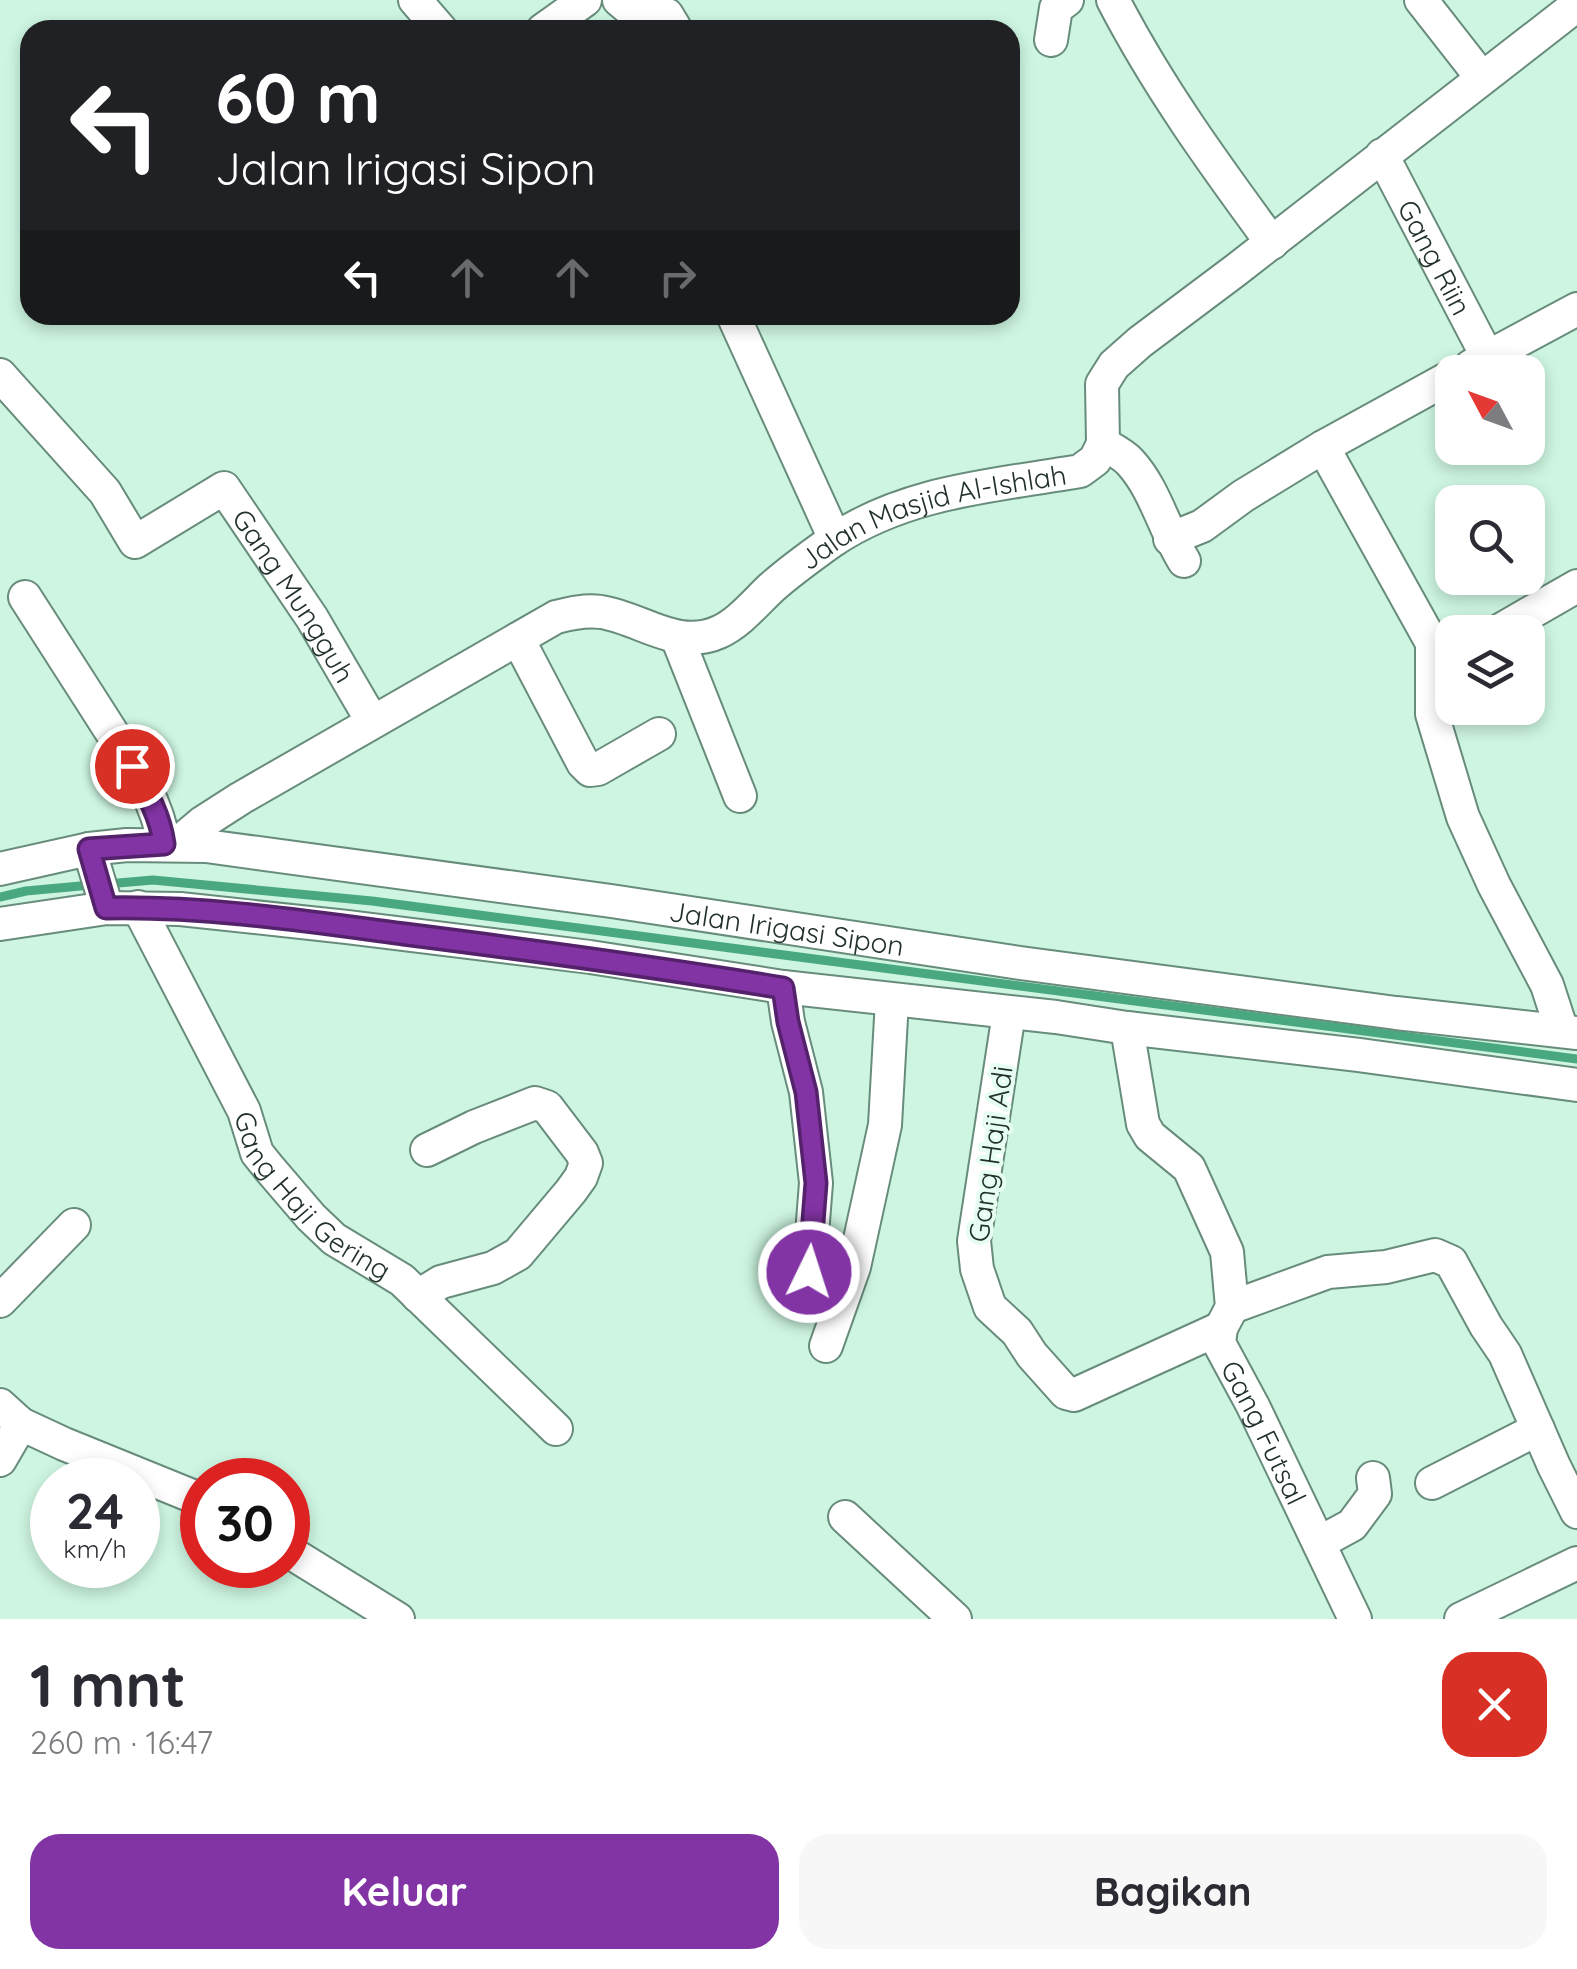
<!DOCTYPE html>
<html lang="id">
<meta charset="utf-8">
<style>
:root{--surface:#fff;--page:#f7f7f7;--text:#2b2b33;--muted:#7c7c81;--accent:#8233a4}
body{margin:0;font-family:Quicksand,sans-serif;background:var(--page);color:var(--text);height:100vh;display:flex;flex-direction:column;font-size:38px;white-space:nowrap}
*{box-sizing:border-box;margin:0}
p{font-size:32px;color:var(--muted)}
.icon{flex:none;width:55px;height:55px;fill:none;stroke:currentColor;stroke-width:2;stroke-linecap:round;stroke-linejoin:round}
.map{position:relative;height:1619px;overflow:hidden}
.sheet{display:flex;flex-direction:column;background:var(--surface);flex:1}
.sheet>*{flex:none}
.top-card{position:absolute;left:20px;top:20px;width:1000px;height:305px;border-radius:30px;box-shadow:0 5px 15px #0003;background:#202124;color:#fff;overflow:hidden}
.needle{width:65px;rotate:311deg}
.controls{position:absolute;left:1435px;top:355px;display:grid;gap:20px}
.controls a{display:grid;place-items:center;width:110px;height:110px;border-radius:20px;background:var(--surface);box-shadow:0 5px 15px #0003;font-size:50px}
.speed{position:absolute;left:30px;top:1458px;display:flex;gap:20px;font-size:50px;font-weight:700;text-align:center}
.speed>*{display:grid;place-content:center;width:130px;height:130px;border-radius:50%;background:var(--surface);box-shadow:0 5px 15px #0003;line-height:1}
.speed small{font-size:25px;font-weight:400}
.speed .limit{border:15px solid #d22;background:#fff;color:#111}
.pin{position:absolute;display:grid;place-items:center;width:85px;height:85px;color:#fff;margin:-42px;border:5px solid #fff;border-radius:50%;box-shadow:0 2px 10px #0007}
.me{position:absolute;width:110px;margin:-55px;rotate:4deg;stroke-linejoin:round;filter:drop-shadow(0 0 8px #0008)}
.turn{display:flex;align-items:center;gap:35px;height:210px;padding:0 30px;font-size:45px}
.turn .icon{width:130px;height:130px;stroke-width:2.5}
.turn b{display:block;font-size:70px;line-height:85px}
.lanes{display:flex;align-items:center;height:95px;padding:0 30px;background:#0003;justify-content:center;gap:50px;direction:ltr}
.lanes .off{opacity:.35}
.round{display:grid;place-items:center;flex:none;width:105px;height:105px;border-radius:30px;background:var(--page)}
.headline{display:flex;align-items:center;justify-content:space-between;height:170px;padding:0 30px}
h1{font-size:60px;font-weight:700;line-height:75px}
.primary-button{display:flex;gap:20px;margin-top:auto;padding:20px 30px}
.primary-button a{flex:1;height:115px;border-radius:30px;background:var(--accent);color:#fff;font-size:40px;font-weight:700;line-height:115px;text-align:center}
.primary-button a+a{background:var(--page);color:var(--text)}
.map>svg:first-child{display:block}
</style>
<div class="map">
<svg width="1577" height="1619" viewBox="0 0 1577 1619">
<rect width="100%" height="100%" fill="#cdf5e1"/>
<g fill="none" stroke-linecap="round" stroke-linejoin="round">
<!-- stream -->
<path stroke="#4aa881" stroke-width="9" d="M107,884L153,880L372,901L1577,1059
M0,897L26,891L91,885"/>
<!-- minor casing -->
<g stroke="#688c7b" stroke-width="36">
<g id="minor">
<path d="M415,0L441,30"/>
<path d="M619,0L631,10L667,15L676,30"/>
<path d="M1113,0C1158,87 1214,164 1272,243"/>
<path d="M1421,0L1482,78"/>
<path d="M543,30L585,0"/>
<path d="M1051,40L1056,8L1067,0"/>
<path id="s1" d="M1382,155L1488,358"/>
<path d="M733,315L835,539"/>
<path d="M1471,366L1577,309"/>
<path id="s2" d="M0,375L105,492L135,542L224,488L312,618L372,721"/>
<path d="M1103,444C1112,449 1123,454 1130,462C1155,489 1164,529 1184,561"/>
<path d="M1323,447L1432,643V714L1463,817L1494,885L1547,985L1562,1031"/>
<path d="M1170,539L1202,526L1243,496L1323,447L1452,376"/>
<path d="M25,597C50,636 75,675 100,714C125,754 157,796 164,844"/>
<path d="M1497,632L1577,586"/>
<path d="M677,637L740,796"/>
<path d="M518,639L583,763L590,770L598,769L659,734"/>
<path id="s3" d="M176,845L202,823L241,798L556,617C571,613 585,610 601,612C641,618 677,651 719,632C739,623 755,603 771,588C790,571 811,556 832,541C907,491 993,486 1080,471L1095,460L1103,444L1102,384L1114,365L1140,342L1236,270L1577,5"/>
<path d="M89,849L107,908"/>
<path id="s4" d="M0,869L89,849L127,845L206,846L611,901L1020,963L1396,1013L1577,1033"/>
<path id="s5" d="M138,907L244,1111L257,1153L269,1168L311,1217L334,1239L402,1280L556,1429"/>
<path d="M0,924L107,908L180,909L347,927L590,957L783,987L1056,1017L1127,1028L1359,1055L1577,1085"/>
<path d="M783,987L788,1022L806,1092L816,1183L809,1272L816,1278L845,1292"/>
<path d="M1009,1013L974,1241L977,1269L990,1307L1017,1332L1032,1355L1066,1393L1074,1395L1221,1328"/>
<path id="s6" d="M1127,1028L1143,1124L1150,1136L1189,1168L1227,1252L1232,1307L1221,1328L1219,1343L1253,1406L1355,1619"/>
<path d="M418,1296L441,1282L493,1268L518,1254L571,1191L581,1177L586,1163L582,1153L547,1107L535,1103L474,1127L427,1150"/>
<path d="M0,1301L74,1225"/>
<path d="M1232,1307L1328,1272L1386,1267L1435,1255L1451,1262L1486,1326L1505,1354L1554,1466L1577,1512"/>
<path d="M826,1346L854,1267L885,1125L892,1000"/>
<path d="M0,1405L21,1424L64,1444L202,1500"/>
<path d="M0,1460L21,1424"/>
<path d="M1432,1483L1538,1429"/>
<path d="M845,1517L955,1619"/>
<path d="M1319,1543L1352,1525L1375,1494L1373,1478"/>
<path d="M288,1551L398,1619"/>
<path d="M1461,1619L1577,1563"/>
</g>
</g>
<!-- minor -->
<use href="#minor" stroke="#fff" stroke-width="32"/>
</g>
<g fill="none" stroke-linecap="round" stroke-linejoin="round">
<!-- route casing -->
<g stroke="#54216b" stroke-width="25">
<path id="route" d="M132,766C146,791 160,815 164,844L89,849L106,908C205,906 306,921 404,934C530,950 657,967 783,988L788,1022L806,1092L816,1183L809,1272"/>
</g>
<!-- route -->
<use href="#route" stroke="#8233a4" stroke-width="18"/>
</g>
<g text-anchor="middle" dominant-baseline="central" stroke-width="8" stroke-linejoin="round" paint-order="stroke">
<!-- street labels -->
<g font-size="28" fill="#22312a" stroke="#e6fef2">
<text stroke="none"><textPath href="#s1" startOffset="115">Gang Riin</textPath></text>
<text stroke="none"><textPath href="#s3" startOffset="862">Jalan Masjid Al-Ishlah</textPath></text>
<text stroke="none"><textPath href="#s2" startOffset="448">Gang Mungguh</textPath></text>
<text stroke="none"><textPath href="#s4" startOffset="795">Jalan Irigasi Sipon</textPath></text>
<text transform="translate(990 1154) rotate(-82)">Gang Haji Adi</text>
<text stroke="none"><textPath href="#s5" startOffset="342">Gang Haji Gering</textPath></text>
<text stroke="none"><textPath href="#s6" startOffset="448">Gang Futsal</textPath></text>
</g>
</g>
</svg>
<div class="controls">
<a><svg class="needle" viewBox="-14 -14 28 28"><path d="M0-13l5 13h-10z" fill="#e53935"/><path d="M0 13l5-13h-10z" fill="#7c7c81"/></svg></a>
<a><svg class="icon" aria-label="search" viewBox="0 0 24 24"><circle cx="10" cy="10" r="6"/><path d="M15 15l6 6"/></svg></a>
<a><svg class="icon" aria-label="layers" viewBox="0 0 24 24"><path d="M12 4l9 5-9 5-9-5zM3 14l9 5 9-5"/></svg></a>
</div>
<div class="speed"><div>24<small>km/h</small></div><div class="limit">30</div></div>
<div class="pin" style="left:132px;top:766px;background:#d93025"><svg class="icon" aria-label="arrive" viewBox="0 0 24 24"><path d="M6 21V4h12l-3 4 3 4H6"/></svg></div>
<svg class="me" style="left:809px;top:1272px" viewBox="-20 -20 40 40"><circle r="17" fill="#8233a4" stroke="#fff" stroke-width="3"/><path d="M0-11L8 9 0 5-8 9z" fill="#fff"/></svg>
<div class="top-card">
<div class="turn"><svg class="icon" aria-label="left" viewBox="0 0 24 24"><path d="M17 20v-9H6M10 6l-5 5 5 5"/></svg><div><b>60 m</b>Jalan Irigasi Sipon</div></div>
<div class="lanes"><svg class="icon" aria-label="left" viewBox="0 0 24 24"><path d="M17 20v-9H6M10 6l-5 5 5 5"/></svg><svg class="icon off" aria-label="ahead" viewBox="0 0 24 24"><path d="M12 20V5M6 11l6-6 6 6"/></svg><svg class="icon off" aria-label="ahead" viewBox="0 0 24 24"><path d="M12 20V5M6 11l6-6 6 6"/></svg><svg class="icon off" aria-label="right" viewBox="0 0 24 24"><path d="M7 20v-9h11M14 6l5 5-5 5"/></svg></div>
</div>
</div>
<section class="sheet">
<div class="headline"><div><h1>1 mnt</h1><p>260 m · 16:47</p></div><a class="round" style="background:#d93025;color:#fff"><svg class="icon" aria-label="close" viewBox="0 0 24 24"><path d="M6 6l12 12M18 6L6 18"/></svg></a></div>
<div class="primary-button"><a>Keluar</a><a>Bagikan</a></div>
</section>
